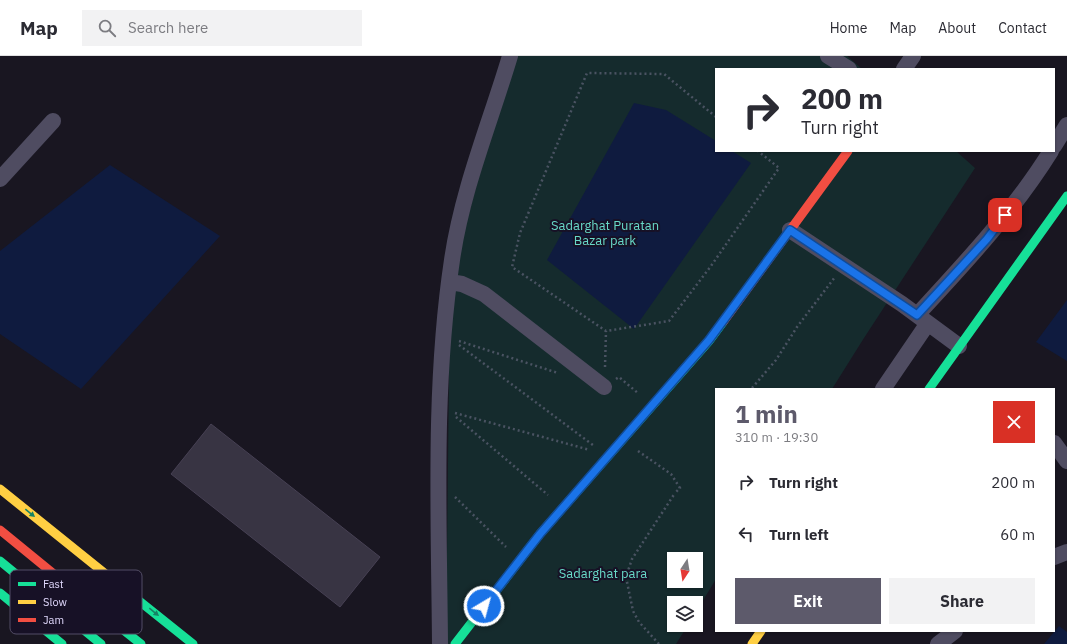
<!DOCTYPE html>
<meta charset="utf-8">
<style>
:root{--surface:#fff;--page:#f2f2f3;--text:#2b2b33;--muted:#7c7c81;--line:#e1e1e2;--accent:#5d5a6b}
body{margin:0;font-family:"IBM Plex Sans",sans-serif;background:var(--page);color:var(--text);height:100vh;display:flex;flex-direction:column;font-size:15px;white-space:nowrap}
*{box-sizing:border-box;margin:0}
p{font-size:13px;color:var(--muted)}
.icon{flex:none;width:22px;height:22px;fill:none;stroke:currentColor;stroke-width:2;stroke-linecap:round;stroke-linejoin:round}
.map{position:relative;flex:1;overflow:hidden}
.drawer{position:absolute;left:715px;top:332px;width:340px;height:244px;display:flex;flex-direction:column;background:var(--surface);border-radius:0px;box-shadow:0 1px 3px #0004}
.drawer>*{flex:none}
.banner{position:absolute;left:715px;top:12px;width:340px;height:84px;border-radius:0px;box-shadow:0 1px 3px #0004;background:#fff;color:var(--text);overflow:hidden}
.needle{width:26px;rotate:192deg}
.tools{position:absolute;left:667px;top:496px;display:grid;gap:8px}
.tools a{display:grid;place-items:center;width:36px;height:36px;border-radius:0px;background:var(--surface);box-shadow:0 1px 3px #0004;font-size:20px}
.pin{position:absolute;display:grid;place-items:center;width:34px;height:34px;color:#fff;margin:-17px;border-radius:8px;box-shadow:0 2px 6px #0006}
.me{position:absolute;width:44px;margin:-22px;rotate:37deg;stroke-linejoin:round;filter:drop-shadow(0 0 3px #0008)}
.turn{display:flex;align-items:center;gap:14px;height:84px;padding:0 20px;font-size:18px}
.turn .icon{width:52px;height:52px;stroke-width:2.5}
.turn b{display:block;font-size:28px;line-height:34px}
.round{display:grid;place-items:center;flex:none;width:42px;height:42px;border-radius:0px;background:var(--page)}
.overview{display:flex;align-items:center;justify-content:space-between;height:68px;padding:0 20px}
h1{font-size:24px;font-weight:800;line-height:30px;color:var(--accent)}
.button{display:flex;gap:8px;margin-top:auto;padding:8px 20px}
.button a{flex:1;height:46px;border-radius:0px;background:var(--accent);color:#fff;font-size:16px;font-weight:800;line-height:46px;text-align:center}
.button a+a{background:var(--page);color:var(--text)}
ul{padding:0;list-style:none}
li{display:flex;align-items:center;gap:12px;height:52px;padding:0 20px}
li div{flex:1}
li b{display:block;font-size:15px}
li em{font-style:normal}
header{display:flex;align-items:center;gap:24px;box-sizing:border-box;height:56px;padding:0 20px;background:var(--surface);border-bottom:1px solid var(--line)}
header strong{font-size:19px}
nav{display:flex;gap:22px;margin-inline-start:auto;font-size:14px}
.search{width:280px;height:36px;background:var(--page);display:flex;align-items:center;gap:10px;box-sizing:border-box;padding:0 14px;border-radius:0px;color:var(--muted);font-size:15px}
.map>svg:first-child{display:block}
</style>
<header>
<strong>Map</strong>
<div class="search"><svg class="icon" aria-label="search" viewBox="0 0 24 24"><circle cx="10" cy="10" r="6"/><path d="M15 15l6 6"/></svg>Search here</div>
<nav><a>Home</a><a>Map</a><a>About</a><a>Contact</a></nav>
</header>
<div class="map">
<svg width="1067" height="588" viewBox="0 0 1067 588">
<rect width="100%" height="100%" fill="#191621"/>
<!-- green -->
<path fill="#152b2d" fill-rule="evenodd" d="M512,0H847L862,13H716V95H956L975,112L864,282L832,333H716V523L696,556V547H674V569H688L676,588H446L450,226ZM674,503H696V525H674Z"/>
<!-- water -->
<path fill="#0f1b3f" d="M634,47L666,54L716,85V95H732L751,107L634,273L547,204Z
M110,109L220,180L81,333L0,278V195Z
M1067,244V305L1036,286Z
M1059,570L1067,576V588H1044Z"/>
<!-- building -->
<path fill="#383443" stroke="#474154" d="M211,368L380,501L340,551L171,418Z"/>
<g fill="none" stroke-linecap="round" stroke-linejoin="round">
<!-- path -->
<path stroke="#4a5362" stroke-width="2.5" stroke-dasharray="2 3" stroke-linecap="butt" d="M716,61L664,18L587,17L520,177L512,211L606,275L669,265L711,210L779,112L758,95
M459,285L558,317
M459,289L593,389
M605,311L606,275
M616,323L619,321L639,338
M752,332L776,304L797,271L835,221
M455,357L590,394
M456,361L548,439
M638,395L671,418L680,432L675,437
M455,441L506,491
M659,588L639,566L633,555L626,521L632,503L675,437"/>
<!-- street -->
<path stroke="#4f4c61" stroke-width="16" d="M828,0L849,13
M904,13L913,0
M1054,90L1067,69
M0,123L53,65
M790,174L902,248L959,290
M450,226L462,228L484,238L604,331
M917,259C965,207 1013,156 1051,95
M883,333L928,267
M1054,387L1067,405
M1054,501L1067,496
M440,588C439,460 433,331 452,204C462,134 490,67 510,0
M938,588L955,575"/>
<!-- fast -->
<path stroke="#16e098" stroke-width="9" d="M929,333L1067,140
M0,505L101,588
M123,532L193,588
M0,537L62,588
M82,541L141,588
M455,588L540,478L709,285L723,266"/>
<!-- slow -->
<path stroke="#ffcf43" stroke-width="9" d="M0,433L123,532
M752,588L761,575"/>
<!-- jam -->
<path stroke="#f24e42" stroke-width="9" d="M723,266L848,95
M0,474L82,541"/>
</g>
<!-- one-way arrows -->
<defs><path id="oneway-solid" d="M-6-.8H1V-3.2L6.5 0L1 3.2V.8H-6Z"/></defs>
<g fill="#168365">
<use href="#oneway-solid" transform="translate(30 457) rotate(39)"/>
<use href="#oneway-solid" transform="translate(154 556) rotate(39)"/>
</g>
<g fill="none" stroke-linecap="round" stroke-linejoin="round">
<!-- route casing -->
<g stroke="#114b97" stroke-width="10">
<path id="route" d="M484,550L540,478L709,284L790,174L917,259L987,183L1005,159"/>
</g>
<!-- route -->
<use href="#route" stroke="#1a73e8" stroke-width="7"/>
</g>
<g text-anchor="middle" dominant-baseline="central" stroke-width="4" stroke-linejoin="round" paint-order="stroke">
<!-- park labels -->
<g font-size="13" fill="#68d9c8" stroke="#171126">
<text x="605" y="169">Sadarghat Puratan<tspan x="605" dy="15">Bazar park</tspan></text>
<text x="603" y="517">Sadarghat para</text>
</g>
</g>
<!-- legend -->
<rect x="10" y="514" width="132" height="64" rx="6" fill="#171126" stroke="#534d66" stroke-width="1"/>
<rect x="18" y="526" width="18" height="4" fill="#16e098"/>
<rect x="18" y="544" width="18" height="4" fill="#ffcf43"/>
<rect x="18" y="562" width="18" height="4" fill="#f24e42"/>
<g font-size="11" fill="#e0d8fc">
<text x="43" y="532">Fast</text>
<text x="43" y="550">Slow</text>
<text x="43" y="568">Jam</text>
</g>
</svg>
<div class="tools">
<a><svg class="needle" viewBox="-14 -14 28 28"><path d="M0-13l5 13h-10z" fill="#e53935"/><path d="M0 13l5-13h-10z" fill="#7c7c81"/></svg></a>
<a><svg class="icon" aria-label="layers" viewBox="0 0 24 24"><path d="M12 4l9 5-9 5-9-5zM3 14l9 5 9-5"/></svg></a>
</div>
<div class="pin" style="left:1005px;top:159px;background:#d93025"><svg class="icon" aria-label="arrive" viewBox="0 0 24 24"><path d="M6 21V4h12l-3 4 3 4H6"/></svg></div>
<svg class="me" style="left:484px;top:550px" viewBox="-20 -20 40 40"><circle r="17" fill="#1a73e8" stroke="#fff" stroke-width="3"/><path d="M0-11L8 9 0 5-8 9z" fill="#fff"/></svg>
<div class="banner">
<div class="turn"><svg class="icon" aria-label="right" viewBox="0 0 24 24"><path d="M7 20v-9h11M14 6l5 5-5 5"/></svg><div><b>200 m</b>Turn right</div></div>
</div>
<section class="drawer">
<div class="overview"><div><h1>1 min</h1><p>310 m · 19:30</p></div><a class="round" style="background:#d93025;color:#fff"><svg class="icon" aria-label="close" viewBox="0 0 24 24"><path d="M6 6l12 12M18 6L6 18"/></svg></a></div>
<ul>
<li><svg class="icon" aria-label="right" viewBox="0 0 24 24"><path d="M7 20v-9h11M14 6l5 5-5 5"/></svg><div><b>Turn right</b></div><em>200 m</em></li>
<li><svg class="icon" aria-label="left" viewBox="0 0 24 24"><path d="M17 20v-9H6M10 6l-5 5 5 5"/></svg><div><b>Turn left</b></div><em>60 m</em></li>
</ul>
<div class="button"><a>Exit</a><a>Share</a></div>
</section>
</div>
